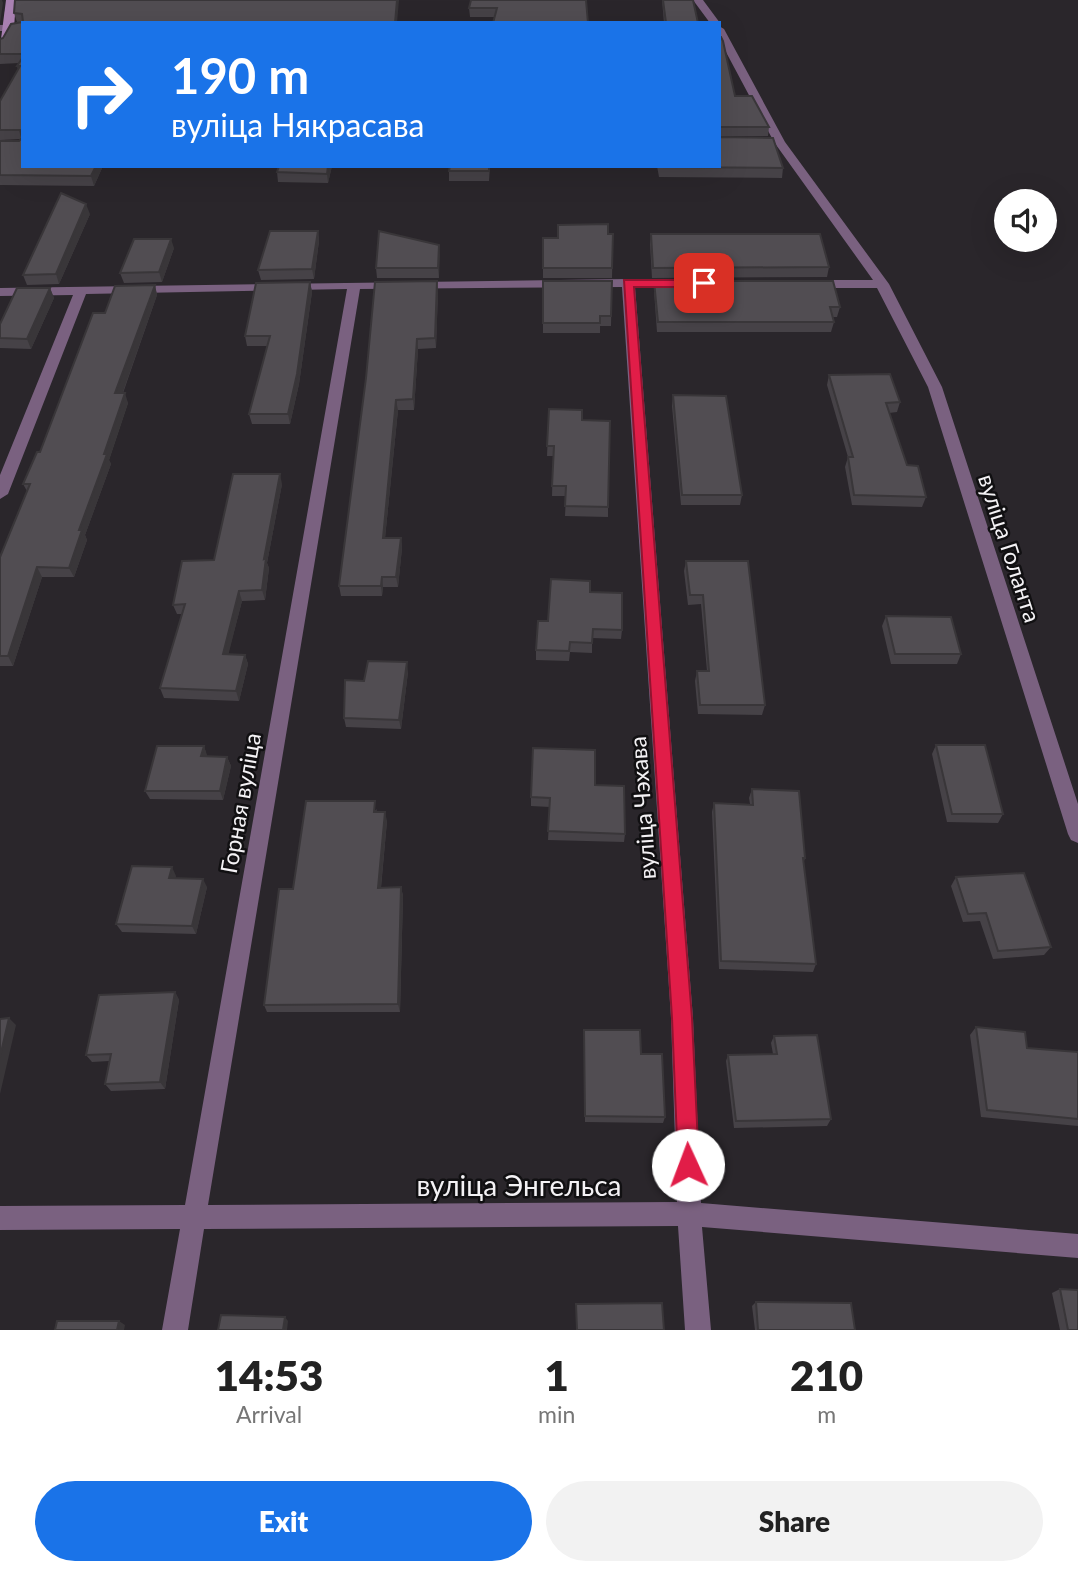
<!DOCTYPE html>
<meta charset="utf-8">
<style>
:root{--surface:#fff;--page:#f2f2f2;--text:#222;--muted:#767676;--accent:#1a73e8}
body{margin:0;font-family:Lato,sans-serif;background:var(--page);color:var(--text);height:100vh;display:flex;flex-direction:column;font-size:26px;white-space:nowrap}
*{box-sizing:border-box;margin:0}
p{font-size:23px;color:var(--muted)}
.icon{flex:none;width:38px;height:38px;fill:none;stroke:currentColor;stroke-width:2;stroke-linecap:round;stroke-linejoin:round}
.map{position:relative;height:1330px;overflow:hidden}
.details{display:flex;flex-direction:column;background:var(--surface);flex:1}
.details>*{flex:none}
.guide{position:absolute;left:21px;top:21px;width:700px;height:147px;border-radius:0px;box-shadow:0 7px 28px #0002;background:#1a73e8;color:#fff;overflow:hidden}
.controls{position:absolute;left:994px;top:189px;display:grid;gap:14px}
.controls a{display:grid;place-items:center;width:63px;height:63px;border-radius:50%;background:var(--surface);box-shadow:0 7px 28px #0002;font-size:35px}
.pin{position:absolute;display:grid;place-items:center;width:60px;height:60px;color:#fff;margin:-30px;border-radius:14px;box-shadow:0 4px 10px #0006}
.me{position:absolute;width:77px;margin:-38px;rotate:358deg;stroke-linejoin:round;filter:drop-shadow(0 0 5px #0008)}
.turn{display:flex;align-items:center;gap:24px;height:147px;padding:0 35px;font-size:32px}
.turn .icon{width:91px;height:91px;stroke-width:2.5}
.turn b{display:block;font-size:49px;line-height:60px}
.eta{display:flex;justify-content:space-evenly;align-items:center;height:119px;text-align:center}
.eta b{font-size:42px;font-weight:800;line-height:49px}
.cta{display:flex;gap:14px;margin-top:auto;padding:14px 35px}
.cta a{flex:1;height:80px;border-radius:42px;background:var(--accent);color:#fff;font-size:28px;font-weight:800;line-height:80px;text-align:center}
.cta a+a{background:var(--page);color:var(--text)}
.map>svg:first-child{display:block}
</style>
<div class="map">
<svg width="1078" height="1330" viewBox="0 0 1078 1330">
<rect width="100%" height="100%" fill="#2a262b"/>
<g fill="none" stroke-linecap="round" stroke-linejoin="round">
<!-- street -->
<path fill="#7a6180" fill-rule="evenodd" d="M693,0H703L720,23L719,24L710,23Z
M0,25H23V31H0Z
M719,26L724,29L785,142L889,284L942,387L1078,804V843L1071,840L1068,834L928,387L877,288H812L805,284L812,280H873L774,142L719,39Z
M628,279H679L686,283L679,287H635L693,1018L701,1203L1078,1234V1258L702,1227L711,1330H685L678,1226L204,1229L188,1330H162L180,1229L0,1230V1206L185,1205L347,289L86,294L8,494L0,499V475L73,295L0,296V288ZM622,287L671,1018L677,1202L208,1205L360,289Z"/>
<!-- secondary -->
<path fill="#a981b2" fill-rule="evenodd" d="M6,0H16L14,28L4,46L0,47Z"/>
</g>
<!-- wall -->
<path fill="#464247" d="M399,0L23,23V166H103L94,186L0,185V141H19L21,139L0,140V101L18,69L17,66L19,63L0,64V39L3,38L19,23L17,22L14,13Z
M586,0L494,17H470L469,8Z
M662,0H693L698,23H664Z
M719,37L735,96L769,127L768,136H719Z
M332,166L328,183L278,182L277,172Z
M450,166H490L489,181H449V171Z
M657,166H719L783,168L782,178L659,177Z
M90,214L59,284L27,285L23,275Z
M558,225L613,234L612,278H543V238H558Z
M318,231L319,241L314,279L261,280L258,270Z
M651,234L829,267L827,277L652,278L650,244Z
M439,245V278H377L376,268Z
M174,248L162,282L124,283L120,273Z
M543,281H612L611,326H600V333H543Z
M654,281L840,307L837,317H832L834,322L831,332H657L654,291Z
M310,282L312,292L299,384L290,424H252L249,414L267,346H247L245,336Z
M155,285L157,295L123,393L128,403L109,460L111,464L85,535L87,540L74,577H42L13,666H0V557L27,491L23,484L40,452L105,313Z
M50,288L54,298L31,349L0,348V324Z
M438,291L436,348L418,349L414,410H398L385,538H401L402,548L398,587H383L382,596H341L339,586L366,378Z
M829,375L900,402L897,412L889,413L907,465L926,497L922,507L852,505L845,467L848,457L827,385Z
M673,395L742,495L740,505H681L672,406Z
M549,409L582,420L608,507V517L565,516L566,496H552L553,456H547Z
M282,484L267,563L269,568L265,600L242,601L228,654L245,655L248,664L239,701L164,698L160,688L182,614H177L173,605Z
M686,561L765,705L762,715L698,714L695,681L697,671H707L701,604L688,605L684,571Z
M590,592L622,630L621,639L592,638V653L570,652L569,661L536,660V650L548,621Z
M886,616L961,654L957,664H891L882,626Z
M408,672L401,729L346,727L344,718L364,681Z
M936,745L1003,814L998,823L947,822L932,754Z
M204,746L207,757H227L231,766L223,800L150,799L145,791Z
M595,785L625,834L624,842L548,840L550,807L531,806V797Z
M752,789L805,858L803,864L816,964L813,972L719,969L712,812L714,803L750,804L749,798Z
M377,809L376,812L387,821L381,888L401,887L403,896L400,1012H267L264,1005L293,889Z
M176,876L175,878L207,887L196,934L122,932L116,924Z
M956,877L1051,947L1044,955L993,959L980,921L963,922L951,886Z
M175,992L179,1000L165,1089L111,1091L105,1084L109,1061L92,1062L86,1055Z
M976,1027L1027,1048L1078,1052V1126L981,1117L970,1035Z
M584,1030L641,1054L665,1117L663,1123L585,1122Z
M774,1036L831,1119L827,1126L734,1128L726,1061L728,1055L773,1054L771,1043Z
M1060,1289L1078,1330H1060L1052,1293Z
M756,1302L855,1330H755L752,1306Z"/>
<!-- shaded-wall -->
<path fill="#393639" d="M0,0H2L3,3L0,23Z
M397,0H399L397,23H395Z
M96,166H103L94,186L91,176Z
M328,166H332L328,183L327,174Z
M86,204L90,214L59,284L56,274Z
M318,231L319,241L314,279L312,269Z
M171,239L174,248L162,282L159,272Z
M439,245L440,255L439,278L438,268Z
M437,281L438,291L436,348L435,338Z
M310,282L312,292L299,384L290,424L288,414Z
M155,285L157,295L119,403L115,393Z
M50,288L54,298L31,349L27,339Z
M417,339L418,349L414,410L413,399Z
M125,393L128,403L109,460L111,464L85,535L87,540L74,577L69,568L79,530Z
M396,400L398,410L384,548L383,538Z
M280,474L282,484L267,563L269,568L265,600L262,590L264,559Z
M401,538L402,548L398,587L396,577Z
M37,567L42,577L13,666L8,656Z
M382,577L383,587L382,596L381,586Z
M239,591L242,601L226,664L223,654Z
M245,655L248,664L239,701L236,691Z
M407,662L408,672L401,729L399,720Z
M204,746L207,755L205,766L201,756Z
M227,757L231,766L223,800L220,791Z
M385,812L387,821L380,896L378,888Z
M172,867L176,876L174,886L169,878Z
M203,879L207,887L196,934L192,926Z
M401,887L403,896L400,1012L398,1004Z
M175,992L179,1000L165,1089L160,1082Z
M9,1018L16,1025L0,1094V1057Z
M285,1317L288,1321L287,1330H283Z
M119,1321L125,1325L124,1330H117Z"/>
<!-- building -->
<path fill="#514d52" stroke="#393639" stroke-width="2" d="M15,0H397L395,23H23V54H0V39L3,38L11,24L23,22L22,14L14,13Z
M471,0H586L588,23H493L497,8H469Z
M663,0H693L698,23H666Z
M719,37H721L723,41L735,96H752L769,127H720L719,128Z
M23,57V166H96L91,176L0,175V141H19L22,138L20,130H0V101L20,66H17Z
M719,137L773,138L783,168L660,167L659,166H719Z
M279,166H328L327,174L277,172Z
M450,166H489V171H449Z
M61,193L86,204L56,274L23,275Z
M608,224V234H613L612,268H543V238H558V225Z
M270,231H318L312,269L258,270Z
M379,231L439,245L438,268H376Z
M651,234H820L829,267L653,268Z
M134,239H171L159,272L120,273Z
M437,281L435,338L417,339L413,399L396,400L383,538H401L396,577H382L381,586H339L366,378L375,282Z
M543,281H612L611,316H600V323H543Z
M654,281H833L840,307H830L834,322H658Z
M310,282L297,374L288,414H249L270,336H245L256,283Z
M155,285L115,393H125L104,454H107L79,530H82L69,568L37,567L8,656H0V557L30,484H23L37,452H40L93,313H105L115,286Z
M17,288H50L27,339L0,338V324Z
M890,374L900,402L886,403L907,465L918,466L926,497L854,495L848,457H853L829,375Z
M673,395L726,396L742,495H682Z
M549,409L582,410V420L610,421L608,507L565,506L566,486H552L554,446H547Z
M233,474H280L264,559L266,558L262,590L239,591L223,654L245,655L236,691L160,688L185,604L173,605L182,561L214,560Z
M686,561H748L765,705H700L697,671H709L703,595H690Z
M551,579L590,581V592L622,593V630L593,629L592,643L570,642L569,651L536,650L538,621H548Z
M886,616L951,617L961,654H895Z
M368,661L407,662L399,720L344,718L345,680L364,681Z
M936,745H985L1003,814H952Z
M157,746H204L201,756L227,757L220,791H145Z
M533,748L595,750V785L624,786L625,834L548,831L550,798L531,797Z
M752,789L799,791L805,858H803L816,964L721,961L714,803L753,805Z
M306,801H375L374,812H385L378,888L401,887L398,1004L264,1005L279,889H293Z
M132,866L172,867L169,878L203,879L192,926L116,924Z
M1024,873L1051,947L998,951L986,913L968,914L956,877Z
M175,992L160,1082L105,1084L111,1054L86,1055L99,995Z
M9,1018L0,1057V1019Z
M976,1027L1025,1032L1027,1048L1078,1052V1119L987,1110Z
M584,1030H640L641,1054H662L665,1117L585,1116Z
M817,1035L831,1119L736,1121L728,1055L777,1054L774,1036Z
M1060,1289L1078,1290V1330H1068Z
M756,1302L851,1303L855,1330H758Z
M662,1303L664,1330H577L576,1304Z
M221,1315L285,1317L283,1330H218Z
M57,1321H119L117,1330H55Z"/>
<!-- route -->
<path fill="#e11d48" stroke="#92132f" stroke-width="2" d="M624,280H704L710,283L704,287H634L692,1018L699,1165L696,1173L688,1176L681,1173L678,1165L672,1018Z"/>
<g text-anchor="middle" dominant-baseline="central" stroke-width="5" stroke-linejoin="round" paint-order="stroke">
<!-- street labels -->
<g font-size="23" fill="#f4f2f5" stroke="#111012">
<text transform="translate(1010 548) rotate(72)">вуліца Голанта</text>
<text transform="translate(240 803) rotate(-80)">Горная вуліца</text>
<text transform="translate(642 808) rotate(-94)">вуліца Чэхава</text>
</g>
<!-- near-street labels -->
<g font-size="28" fill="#f4f2f5" stroke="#111012">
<text x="519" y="1185">вуліца Энгельса</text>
</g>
</g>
</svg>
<div class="controls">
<a><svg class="icon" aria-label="sound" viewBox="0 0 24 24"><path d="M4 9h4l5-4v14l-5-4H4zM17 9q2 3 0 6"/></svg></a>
</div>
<div class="pin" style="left:704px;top:283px;background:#d93025"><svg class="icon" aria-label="arrive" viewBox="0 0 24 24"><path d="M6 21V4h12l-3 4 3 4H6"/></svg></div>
<svg class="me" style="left:688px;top:1165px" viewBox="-20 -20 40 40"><circle r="19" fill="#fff"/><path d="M0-13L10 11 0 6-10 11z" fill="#e11d48"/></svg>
<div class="guide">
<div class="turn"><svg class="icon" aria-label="right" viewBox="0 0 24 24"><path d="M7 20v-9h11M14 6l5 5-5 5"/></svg><div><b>190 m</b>вуліца Някрасава</div></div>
</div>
</div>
<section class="details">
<div class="eta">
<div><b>14:53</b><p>Arrival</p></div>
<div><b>1</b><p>min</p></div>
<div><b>210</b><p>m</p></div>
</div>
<div class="cta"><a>Exit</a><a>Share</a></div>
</section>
